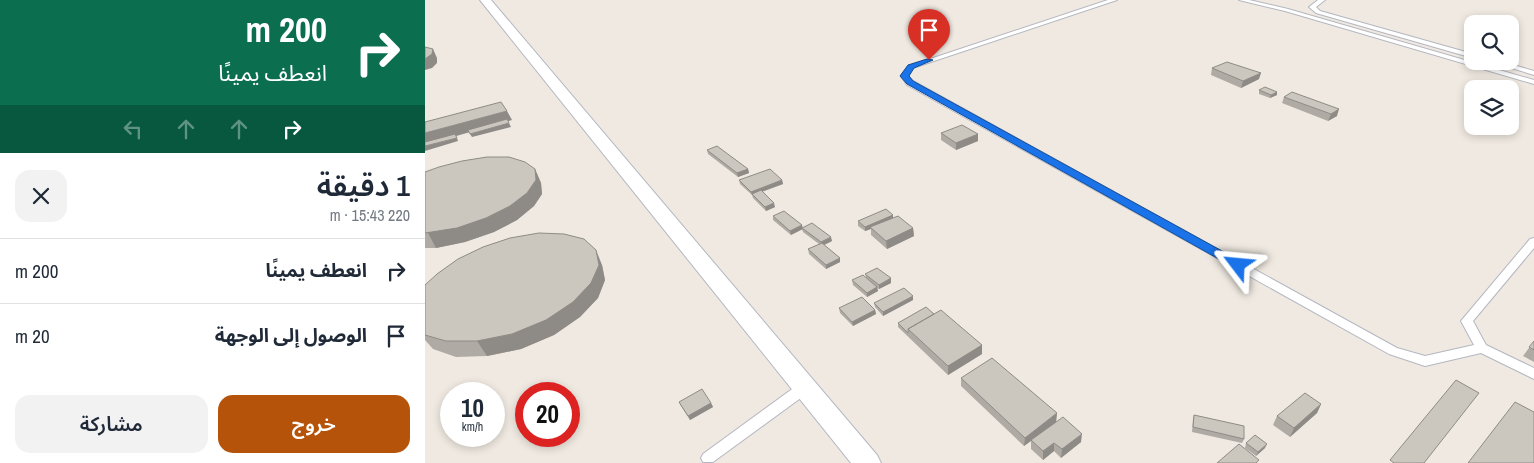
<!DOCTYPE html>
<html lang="ar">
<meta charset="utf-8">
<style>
:root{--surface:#fff;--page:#f2f2f3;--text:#1f2937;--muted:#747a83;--line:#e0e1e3;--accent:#b45309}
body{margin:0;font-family:"Archivo Narrow","Noto Sans Arabic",sans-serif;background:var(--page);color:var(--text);direction:rtl;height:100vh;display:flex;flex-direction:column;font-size:19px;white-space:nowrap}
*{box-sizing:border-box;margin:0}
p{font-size:16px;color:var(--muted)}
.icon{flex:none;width:28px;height:28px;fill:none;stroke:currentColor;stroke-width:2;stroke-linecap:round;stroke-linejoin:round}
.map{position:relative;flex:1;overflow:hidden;direction:ltr}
.sheet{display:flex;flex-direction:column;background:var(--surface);width:425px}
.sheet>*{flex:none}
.top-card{background:#0b6e4f;color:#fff;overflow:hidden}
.fabs{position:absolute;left:1039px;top:15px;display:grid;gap:10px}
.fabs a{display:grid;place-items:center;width:55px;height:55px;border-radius:10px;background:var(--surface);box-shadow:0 2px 8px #0003;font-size:25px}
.speed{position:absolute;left:15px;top:382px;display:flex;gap:10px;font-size:25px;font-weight:700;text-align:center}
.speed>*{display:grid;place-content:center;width:65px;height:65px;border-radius:50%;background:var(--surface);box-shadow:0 2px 8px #0003;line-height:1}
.speed small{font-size:12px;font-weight:400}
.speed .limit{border:8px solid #d22;background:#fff;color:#111}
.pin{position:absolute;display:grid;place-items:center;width:42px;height:42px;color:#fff;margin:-51px -21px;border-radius:50% 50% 50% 0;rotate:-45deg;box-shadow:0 0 5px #0007}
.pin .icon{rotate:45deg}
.me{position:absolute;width:55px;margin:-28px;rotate:299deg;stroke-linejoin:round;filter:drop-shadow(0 0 4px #0008)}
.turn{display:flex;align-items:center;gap:18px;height:105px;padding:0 15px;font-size:22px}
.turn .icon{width:65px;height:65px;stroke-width:2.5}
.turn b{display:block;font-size:35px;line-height:42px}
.lanes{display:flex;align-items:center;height:48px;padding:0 15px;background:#0003;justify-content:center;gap:25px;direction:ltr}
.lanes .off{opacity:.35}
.round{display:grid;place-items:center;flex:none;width:52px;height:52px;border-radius:15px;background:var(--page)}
.overview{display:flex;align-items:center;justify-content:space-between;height:85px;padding:0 15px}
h1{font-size:30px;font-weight:600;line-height:38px}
.action{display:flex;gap:10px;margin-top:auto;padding:10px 15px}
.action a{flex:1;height:58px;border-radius:15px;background:var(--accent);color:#fff;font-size:20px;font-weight:600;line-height:58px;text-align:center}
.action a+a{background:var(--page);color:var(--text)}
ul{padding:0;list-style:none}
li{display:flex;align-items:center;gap:15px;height:65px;padding:0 15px;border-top:1px solid var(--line)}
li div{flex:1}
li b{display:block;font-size:19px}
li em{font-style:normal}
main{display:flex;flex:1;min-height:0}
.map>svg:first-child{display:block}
</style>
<main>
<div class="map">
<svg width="1109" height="463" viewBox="0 0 1109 463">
<rect width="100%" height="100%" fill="#efe9e1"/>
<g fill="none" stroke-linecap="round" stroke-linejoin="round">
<!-- lane casing -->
<g stroke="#b4b7c1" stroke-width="2">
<path id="lane" d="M683,0H692L488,68L483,76L488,81L972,348L1000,356L1049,345L1036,321L1105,239L1109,238V248L1048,321L1061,345L1109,368V379L1056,353L1000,366L964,354L482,85L476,76L484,66Z
M814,0H824L863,9L1109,80V84L860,11Z
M893,0H900L891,7L895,11L1048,54V58L891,13L884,7Z
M1064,61H1075L1109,71V75Z
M379,383L384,384L386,388L384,392L288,462H278L276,458L278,454L374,384Z"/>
</g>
<!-- street casing -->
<g stroke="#b4b7c1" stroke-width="2">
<path id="street" d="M55,0H66L452,455L456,463H426Z"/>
</g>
<!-- lane -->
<use href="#lane" fill="#fff" fill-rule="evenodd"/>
<!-- street -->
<use href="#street" fill="#fff" fill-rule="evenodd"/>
</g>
<!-- wall -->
<path fill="#afaba4" d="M787,68L834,79L816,88L786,75Z
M834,90L852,92V95L845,98L834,94Z
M859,97L912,116L903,121L857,103Z
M516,133L553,141L531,150L516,140Z
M282,150L323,169L324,173L313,177L283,154Z
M110,169L116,183L117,194L109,206L92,220L69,232L40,242L11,248H0V172Z
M314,180H357L358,184L337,192L350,207L341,211L328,198L327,195L315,184Z
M468,215V218L488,228L489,236L462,249L446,235V229L440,231L433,226V221Z
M348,216L407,241L399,245L415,258V262L401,269L384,254L383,249L394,244L378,232L377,229L366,235L348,220Z
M177,265L180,280L173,298L155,317L129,335L96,349L62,356L31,357L8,349L0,340V285Z
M440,274L466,283L454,289L452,288L453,291L442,297L428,285L427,280L441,277Z
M488,300L458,316L450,307L449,303Z
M414,308L450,310L451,314L428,326L415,313Z
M509,314L557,345V354L523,375L473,327V323Z
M1109,341V362L1098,356Z
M536,378L632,413L631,422L656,442L636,458L629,451L618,460L606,449V441L599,446L536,386Z
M254,402L286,403L288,407L265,420L256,406Z
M896,404L892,413L865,437L848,425L852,416Z
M769,415L819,439L817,443L767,432L768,419Z
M821,443L840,448L831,456L820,448Z"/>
<!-- shaded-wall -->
<path fill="#8e8b86" d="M8,49L12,58V63L7,68L0,70V59Z
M836,73L834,79L816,88L818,81Z
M852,92V95L845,98L846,95Z
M914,109L912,116L903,121L906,114Z
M82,111L87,120L0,145V133Z
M84,123L86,127L47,137L45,134Z
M553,134V141L531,150V143Z
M32,138L33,141L0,151V146Z
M110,169L116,183L117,194L109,206L92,220L69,232L40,242L11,248L3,233Z
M323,169L324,173L313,177L312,173Z
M357,180L358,184L327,195L326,192Z
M349,203L350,207L341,211L340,207Z
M468,215V219L445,227L446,229L440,231V227Z
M377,225L378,229L366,235L365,231Z
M488,228L489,236L462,249L461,241Z
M406,237L407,241L397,246L396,242Z
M171,250L177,265L180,280L173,298L155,317L129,335L96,349L62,356L52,341Z
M415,258V262L401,269V265Z
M466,278V283L454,289V285Z
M452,287L453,291L442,297V293Z
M488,296V300L458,316V312Z
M450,310L451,314L428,326L427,322Z
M557,345V354L523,375V366Z
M286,403L288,407L265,420L263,416Z
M896,404L892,413L865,437L869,428Z
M632,413L631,422L599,446L600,438Z
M657,434L656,442L636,458L637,449Z
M629,443V451L618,460V451Z
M842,444L840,448L831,456L833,452Z"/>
<!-- building -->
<path fill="#cbc7bf" stroke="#8e8b86" d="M0,47L8,49L7,54L0,59Z
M802,62L836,73L818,81L787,68Z
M840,87L852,92L846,95L834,90Z
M867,92L914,109L906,114L859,97Z
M76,102L82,111L0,133V122Z
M82,119L84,123L45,134L43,130Z
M537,125L553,134L531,143L516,133Z
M30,134L32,138L0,146V142Z
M292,146L323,169L312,173L282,150Z
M62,157H84L100,162L110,169L111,180L102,193L85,206L61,218L32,228L0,233V172L14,167L37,161Z
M345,169L357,180L326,192L314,180Z
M336,190L349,203L340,207L327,194Z
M461,209L468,215L440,227L433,221Z
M359,211L377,225L365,231L348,216Z
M473,216L488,228L461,241L445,227Z
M387,223L406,237L396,242L377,228Z
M114,233L139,234L159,239L171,250L174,265L166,283L148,302L121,320L87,334L52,341H21L0,335V285L12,274L33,259L58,247L85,238Z
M397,243L415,258L401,265L383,249Z
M452,268L466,278L454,285L440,274Z
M438,275L452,287L442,293L427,280Z
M479,288L488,296L458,312L449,303Z
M437,297L450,310L427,322L414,308Z
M501,307L509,314L483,329V333L473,323Z
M516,310L557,345L523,366L483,329Z
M1109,341V350L1104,347Z
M567,358L632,413L600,438L536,378Z
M1031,380L1054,393L999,463H969L965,460Z
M277,389L286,403L263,416L254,402Z
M880,393L896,404L869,428L852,416Z
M1090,402L1109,412V463H1043Z
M769,415L819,426V439L768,427Z
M638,417L657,434L637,449L629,443L618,451L606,440Z
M830,435L842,444L833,452L821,443Z
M814,444L834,460L831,463H792Z"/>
<!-- route -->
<path fill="#1a73e8" stroke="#114b97" d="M502,59L508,60L489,68L484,76L488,81L817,262L819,265L817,267H808L482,84L475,76L483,65Z"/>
</svg>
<div class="fabs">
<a><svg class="icon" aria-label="search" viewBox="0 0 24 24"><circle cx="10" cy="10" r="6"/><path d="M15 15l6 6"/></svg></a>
<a><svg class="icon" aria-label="layers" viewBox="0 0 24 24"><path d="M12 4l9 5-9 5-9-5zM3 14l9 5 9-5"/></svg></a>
</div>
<div class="speed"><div>10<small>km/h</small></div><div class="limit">20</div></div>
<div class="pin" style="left:504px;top:60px;background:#d93025"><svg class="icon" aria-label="arrive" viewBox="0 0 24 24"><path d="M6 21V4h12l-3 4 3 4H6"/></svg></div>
<svg class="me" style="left:813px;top:265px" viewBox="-20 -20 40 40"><path d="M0-17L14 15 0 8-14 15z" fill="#1a73e8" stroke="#fff" stroke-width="4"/></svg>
</div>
<section class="sheet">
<div class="top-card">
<div class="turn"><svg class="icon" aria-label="right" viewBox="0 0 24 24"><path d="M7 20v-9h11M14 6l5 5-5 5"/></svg><div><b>200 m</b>انعطف يمينًا</div></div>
<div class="lanes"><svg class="icon off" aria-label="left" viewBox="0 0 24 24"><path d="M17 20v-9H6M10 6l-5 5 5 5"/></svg><svg class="icon off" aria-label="ahead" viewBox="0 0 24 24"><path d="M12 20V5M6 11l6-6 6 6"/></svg><svg class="icon off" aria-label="ahead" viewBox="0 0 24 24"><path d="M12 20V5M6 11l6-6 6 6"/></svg><svg class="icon" aria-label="right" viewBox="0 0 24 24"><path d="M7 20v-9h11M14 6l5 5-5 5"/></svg></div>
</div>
<div class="overview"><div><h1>1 دقيقة</h1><p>220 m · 15:43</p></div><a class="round"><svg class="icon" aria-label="close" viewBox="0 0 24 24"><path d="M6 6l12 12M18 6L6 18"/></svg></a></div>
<ul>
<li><svg class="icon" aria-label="right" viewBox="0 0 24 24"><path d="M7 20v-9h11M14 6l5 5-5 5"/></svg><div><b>انعطف يمينًا</b></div><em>200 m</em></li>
<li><svg class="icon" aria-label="arrive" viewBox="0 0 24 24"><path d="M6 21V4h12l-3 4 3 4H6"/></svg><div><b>الوصول إلى الوجهة</b></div><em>20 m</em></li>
</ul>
<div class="action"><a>خروج</a><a>مشاركة</a></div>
</section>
</main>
